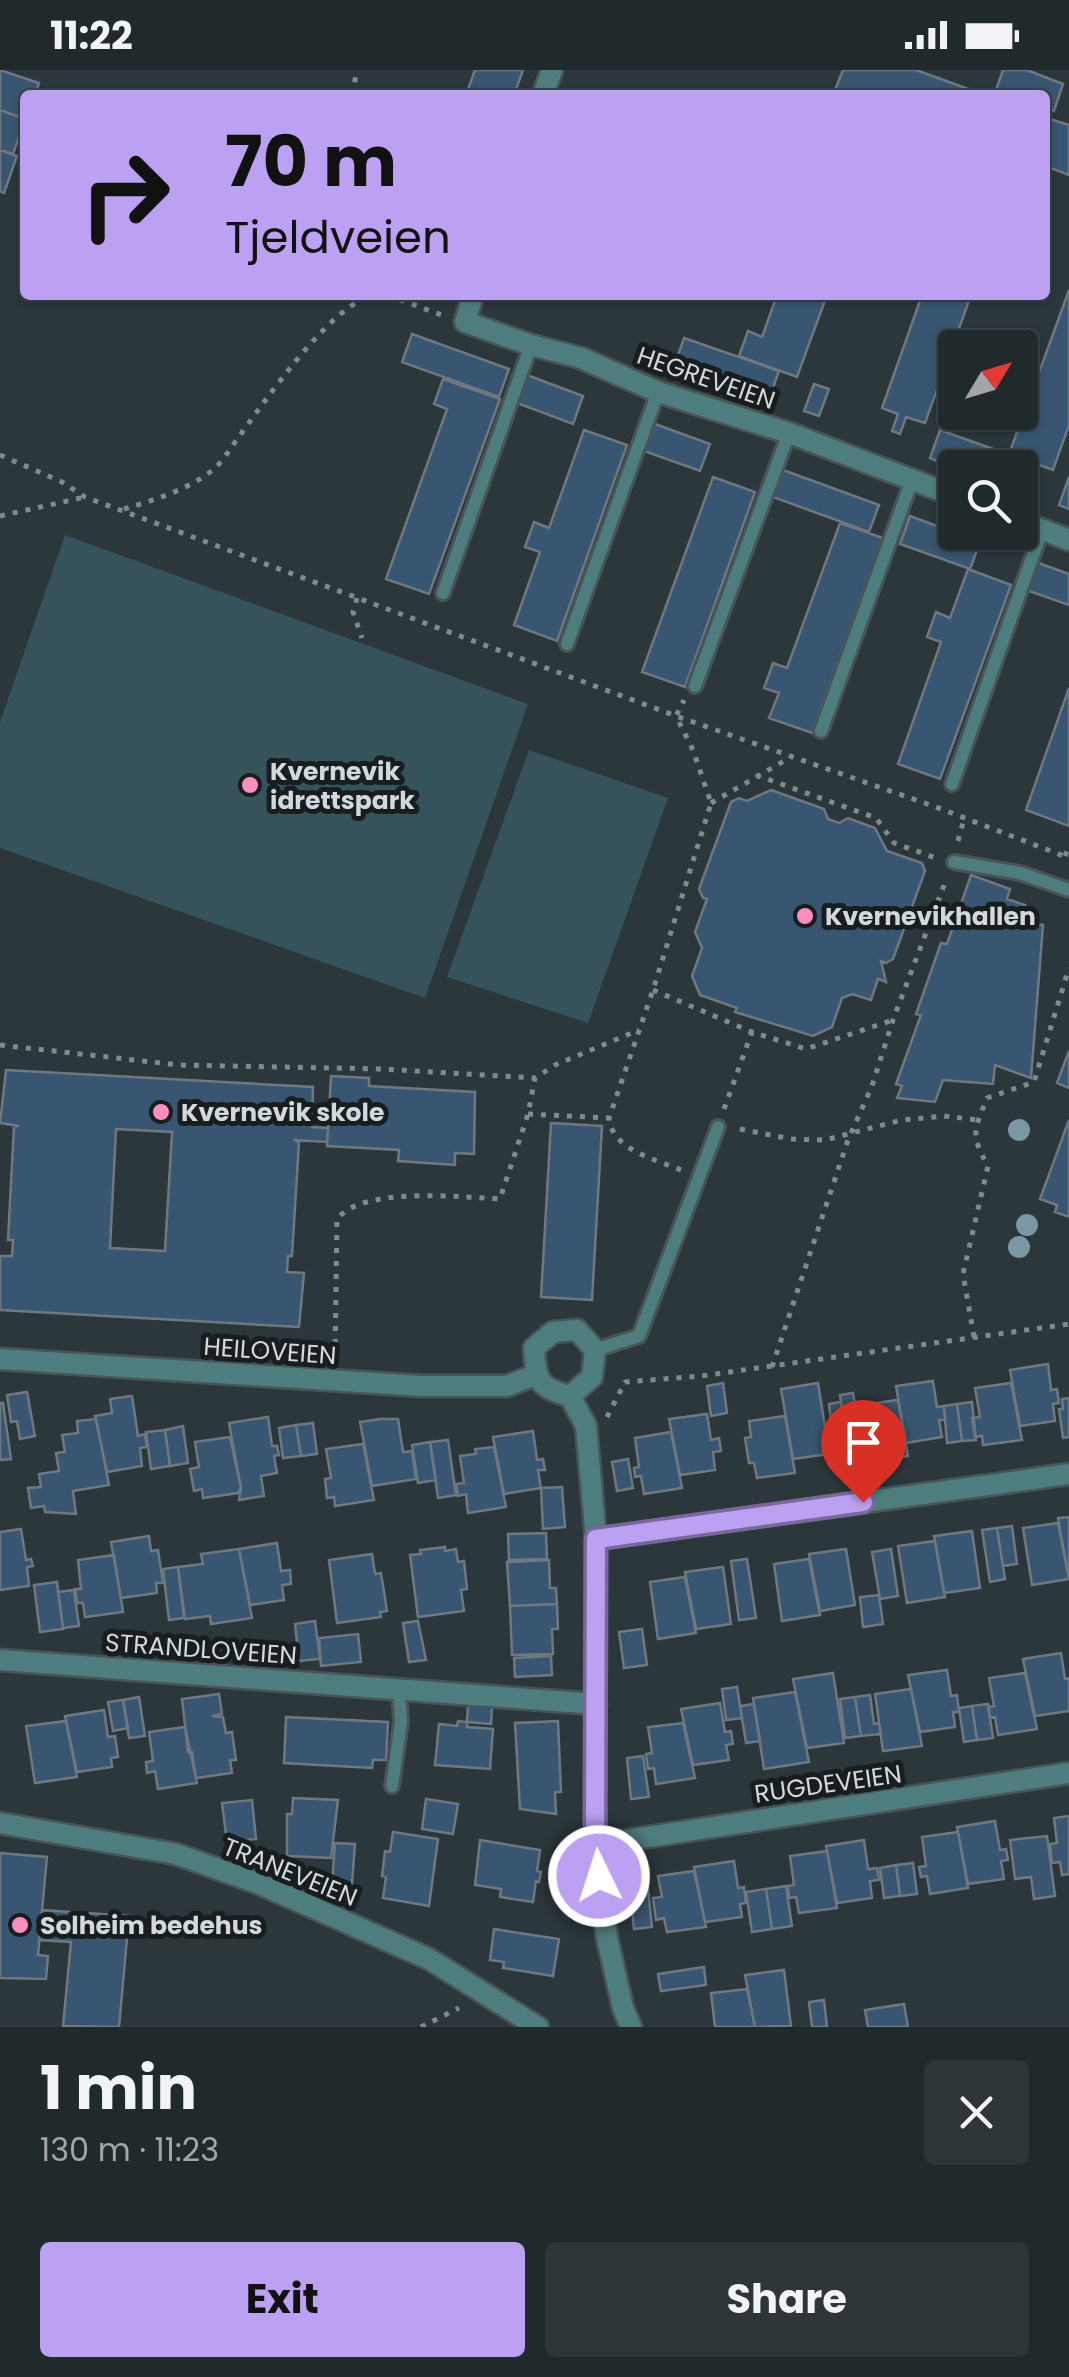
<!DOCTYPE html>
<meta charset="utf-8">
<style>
:root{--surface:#20292c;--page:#2d3538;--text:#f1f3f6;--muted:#a2a6a9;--line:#3d4548;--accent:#bca0f2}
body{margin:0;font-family:Poppins,sans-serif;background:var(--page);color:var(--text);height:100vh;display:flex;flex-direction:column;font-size:38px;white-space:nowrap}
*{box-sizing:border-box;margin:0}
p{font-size:32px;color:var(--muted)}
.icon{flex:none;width:55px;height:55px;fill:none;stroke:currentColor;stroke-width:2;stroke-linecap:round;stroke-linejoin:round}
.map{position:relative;height:1957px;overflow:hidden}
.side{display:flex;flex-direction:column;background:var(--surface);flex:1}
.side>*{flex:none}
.top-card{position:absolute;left:20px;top:20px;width:1030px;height:210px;border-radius:10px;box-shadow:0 2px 8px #0004,0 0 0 2px var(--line);background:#bca0f2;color:#111;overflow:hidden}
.needle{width:65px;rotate:52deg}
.tools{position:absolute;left:938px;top:260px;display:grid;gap:20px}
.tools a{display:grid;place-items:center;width:100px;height:100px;border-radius:10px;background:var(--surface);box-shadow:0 2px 8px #0004,0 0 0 2px var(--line);font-size:50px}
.pin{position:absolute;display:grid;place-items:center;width:85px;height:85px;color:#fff;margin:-102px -42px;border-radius:50% 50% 50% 0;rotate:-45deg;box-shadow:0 0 10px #0007}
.pin .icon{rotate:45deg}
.me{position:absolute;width:110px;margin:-55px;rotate:356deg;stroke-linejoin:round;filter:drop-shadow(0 0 8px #0008)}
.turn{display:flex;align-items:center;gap:35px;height:210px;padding:0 40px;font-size:45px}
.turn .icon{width:130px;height:130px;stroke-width:2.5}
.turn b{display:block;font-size:70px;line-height:85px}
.round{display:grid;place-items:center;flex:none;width:105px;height:105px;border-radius:10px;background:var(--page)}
.head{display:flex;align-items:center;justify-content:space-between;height:170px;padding:0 40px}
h1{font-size:60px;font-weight:700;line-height:75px}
.action{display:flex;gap:20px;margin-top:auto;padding:20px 40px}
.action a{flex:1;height:115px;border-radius:10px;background:var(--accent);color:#111;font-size:40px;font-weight:700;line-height:115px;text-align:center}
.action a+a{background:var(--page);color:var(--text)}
.status{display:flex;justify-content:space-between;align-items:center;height:70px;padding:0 50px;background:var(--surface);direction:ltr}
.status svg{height:28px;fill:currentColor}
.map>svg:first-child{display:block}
</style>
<div class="status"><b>11:22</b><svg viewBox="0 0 49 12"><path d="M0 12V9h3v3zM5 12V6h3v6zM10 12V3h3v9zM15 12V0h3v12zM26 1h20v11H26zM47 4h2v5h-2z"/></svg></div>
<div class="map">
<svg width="1069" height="1957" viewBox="0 0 1069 1957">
<rect width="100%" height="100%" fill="#2b373b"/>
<!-- green -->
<path fill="#36535c" d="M65,465L528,634L425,928L0,778V652Z
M529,680L668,728L588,953L447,907Z"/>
<!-- building -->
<path fill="#385671" stroke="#6f7881" stroke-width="2.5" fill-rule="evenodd" d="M0,0L39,13L35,25H25V49L0,40Z
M475,0H523L514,25H466Z
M843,0H916L985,25H848L835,20Z
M1003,0H1027L1063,14L1054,41L1045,38V25H1010L996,20Z
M0,40L25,49L13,84L0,80Z
M1047,48L1069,55V105L1045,96Z
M0,80L17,86L4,123L0,121Z
M1069,220V355L1053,400L1009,384L1027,335L1020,332V311L1022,306L1036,311Z
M777,225H827L797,307L739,286L748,261L762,267Z
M922,225H971L925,353L906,347L900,364L892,361L898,344L882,338Z
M412,264L509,299L499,327L402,292Z
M684,268L779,301L769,329L674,296Z
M527,305L583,326L573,354L517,333Z
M443,309L500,329L429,524L386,509L447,339L434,334Z
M814,314L829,319L819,346L804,341Z
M655,354L710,374L700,401L644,381Z
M584,360L627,375L557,571L514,555L540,482L525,477L534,452L549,458Z
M940,360L1038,395L1027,424L1020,421V398H955L930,388Z
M783,400L879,435L869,462L773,427Z
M713,407L755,422L685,617L642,602Z
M1069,407V439L1059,435Z
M910,446L980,472L970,499L900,474Z
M840,453L883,468L812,663L769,648L779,623L764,618L773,593L787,598Z
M1036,492L1069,504V535L1026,520Z
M968,499L1011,515L940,709L898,694L941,572L927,567L936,542L950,548Z
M1069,618V756L1026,740Z
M771,720L824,739L828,749L839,753L848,748L875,758L887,781L922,793L925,801L893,889L886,893L881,891L886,912L878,909L871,930L852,924L842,928L832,957L813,966L735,942L737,938L700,925L692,906L702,878L695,862L707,829L703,828L699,819L731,732L739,728L747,731Z
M971,805L1010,819L1007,829L1025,835L1018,853L1043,855L1031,1008L995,995L993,1014L943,1010L935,1032L897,1028L902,1016L896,1014L921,945L916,944L941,873L947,874Z
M1069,981V1018L1057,1013Z
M6,1000L313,1017L312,1057L328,1058L327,1072L294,1070L299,1072L292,1186H288L287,1202L304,1203L299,1257L0,1240V1186H12L13,1170H8L14,1056H19L0,1053ZM116,1059L172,1062L165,1181L110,1178Z
M331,1006L369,1008V1016L475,1022L474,1084L455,1083V1095L398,1091L399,1080L327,1076Z
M1069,1050V1147L1055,1142L1057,1135L1040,1129Z
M551,1053L602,1056L592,1230L541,1227Z
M1048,1294L1051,1320L1057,1319L1059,1333L1053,1334L1055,1351L1020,1356L1010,1300Z
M933,1311L937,1337L944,1336L945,1350H939L942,1367L906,1373L896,1316Z
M723,1313L727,1343L711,1346L707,1316Z
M818,1313L825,1357L831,1356L833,1368H826L829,1384L793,1389L781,1319Z
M1011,1313L1022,1370L983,1375L982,1366L975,1367L972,1348L980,1347L975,1318Z
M27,1322L35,1366L20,1369L17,1351L11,1352L7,1325Z
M853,1323L860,1365L846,1367L840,1325Z
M132,1326L138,1366L145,1364L147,1377L140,1378L142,1396L107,1402L95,1346L112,1343L110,1329Z
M1069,1328V1367L1063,1368L1059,1339H1063L1062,1329Z
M898,1330L908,1386L870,1391L867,1373L861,1374L860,1366L866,1365L862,1335Z
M841,1332L846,1367L833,1369L829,1334Z
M972,1332L976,1370L962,1371L957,1334Z
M0,1333H3L11,1389L0,1390Z
M957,1334L962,1371L947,1373L944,1336Z
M707,1344L711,1370L719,1368L721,1381L713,1382L715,1400L680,1405L669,1349Z
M785,1346L795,1403L757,1408L754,1393H749L745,1368L751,1367L749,1351Z
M268,1347L272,1376H277L279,1385L274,1386L277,1403L261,1406L264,1426L239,1430L241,1418L229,1353Z
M96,1349L109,1415L73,1421L76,1444L45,1442L44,1436L31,1438L28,1418L41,1417L39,1404L59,1401L56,1383L65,1382L62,1365L78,1363L77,1351Z
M380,1349H398L403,1382L412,1381L416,1409L372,1416L360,1352Z
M313,1353L317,1384L301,1386L296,1355Z
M296,1355L301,1386L283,1388L279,1358Z
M183,1356L188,1393L170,1396L165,1360Z
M165,1360L170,1396L151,1399L146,1362Z
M533,1361L537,1390L543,1389L545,1400H538L541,1418L504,1424L493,1367Z
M671,1362L682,1418L644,1424L641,1406L635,1407L634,1398L639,1397L635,1368Z
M230,1367L241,1418L238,1423L203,1428L202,1419L194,1421L190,1399L199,1397L195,1372Z
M448,1370L456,1425L438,1428L430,1372Z
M430,1372L436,1410L418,1413L412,1375Z
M363,1374L374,1430L335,1436L334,1427L327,1428L325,1409L331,1408L326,1379Z
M494,1377L506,1437L468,1443L466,1424L458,1426L456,1414L464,1413L460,1386L476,1384L475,1379Z
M628,1389L633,1418L617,1421L612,1392Z
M562,1417L565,1457L543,1459L541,1418Z
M1069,1447V1504H1068L1058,1448Z
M1058,1453L1069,1509L1032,1515L1023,1458Z
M1012,1456L1017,1494L1003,1496L997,1458Z
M997,1458L1005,1509L990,1512L982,1460Z
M21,1459L26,1490L31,1489L33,1496L27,1497L29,1516L0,1520V1462Z
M972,1461L980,1518L944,1523L934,1466Z
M546,1463L547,1489L509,1490L508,1464Z
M149,1466L151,1481L158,1480L163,1513H156L157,1523L121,1528L111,1472Z
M935,1471L945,1527L907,1533L898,1476Z
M277,1473L281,1501L290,1500L291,1514L282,1515L284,1530L250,1535L239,1479Z
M445,1477V1481L456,1479L458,1492L464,1491L467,1519L461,1520L464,1541L418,1547L410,1485L421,1484L420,1480Z
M239,1479L252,1548L211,1554L210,1546L185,1549L178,1497L203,1494L201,1484Z
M846,1479L855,1535L820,1541L809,1484Z
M891,1479L898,1526L880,1529L872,1482Z
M372,1484L375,1504L381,1503L387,1541L380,1542L381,1547L337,1553L329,1490Z
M114,1485L123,1542L85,1547L83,1533H77L75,1519H81L78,1490Z
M747,1489L756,1548L739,1550L731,1491Z
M809,1489L820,1545L782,1551L774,1494Z
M549,1490L550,1518H556L557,1534L510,1536L507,1492Z
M178,1497L184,1548L169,1550L163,1499Z
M723,1497L731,1554L696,1559L685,1502Z
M685,1507L696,1563L658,1569L650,1512Z
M57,1512L63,1559L40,1562L34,1515Z
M74,1520L79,1556L63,1558L58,1522Z
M879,1525L883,1554L863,1557L860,1527Z
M557,1534L558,1559H552L553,1584L512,1585L510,1536Z
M315,1551L320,1589L299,1591L295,1554Z
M418,1551L426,1590L409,1592L403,1553Z
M642,1559L647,1595L624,1598L619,1562Z
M358,1564L361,1592L321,1596L319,1568Z
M1061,1583L1065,1609L1069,1608V1641L1035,1646L1023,1589Z
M551,1586L552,1605L515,1607L514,1588Z
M947,1600L951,1626L957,1625L959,1642H953L955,1657L920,1662L908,1605Z
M833,1603L844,1673L807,1678L793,1609Z
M1025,1603L1037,1659L998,1665L995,1647L990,1648L988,1637L994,1636L989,1608Z
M737,1617L742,1648L726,1650L722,1619Z
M911,1619L922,1676L883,1681L875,1624Z
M795,1622L809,1692L764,1699L753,1628Z
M219,1624L222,1644L212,1646L223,1647L226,1663L232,1662L236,1690H230L232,1703L196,1708L192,1682H188L182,1629Z
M870,1625L874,1654L879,1653L881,1664L861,1666L855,1627Z
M139,1627L145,1666L129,1668L123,1630Z
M855,1627L861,1666L845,1668L840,1629Z
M123,1630L128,1658L113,1661L108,1632Z
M720,1633L725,1662L731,1661L733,1674L726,1675L729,1690L693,1695L681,1639Z
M754,1634L760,1671L746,1673L740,1636Z
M988,1634L993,1668L977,1670L972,1636Z
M468,1635L492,1637L491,1654L467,1652Z
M972,1636L977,1670L964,1672L959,1638Z
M104,1640L108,1667L115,1666L118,1687L111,1688L112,1697L77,1702L65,1646Z
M286,1647L388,1652L386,1690H373L372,1698L284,1693Z
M66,1651L77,1707L35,1713L26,1656Z
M458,1651L467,1652V1657L493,1659L490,1699L435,1695L439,1654L457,1656Z
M558,1651L561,1722H555L556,1744L520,1739L515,1653Z
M683,1653L695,1708L656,1714L654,1698L648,1699L646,1684L652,1683L648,1657Z
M185,1657L197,1713L158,1719L155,1701L147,1703L146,1692L153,1691L149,1662Z
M643,1686L649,1727L631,1729L627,1688Z
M293,1728L338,1730L331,1788L287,1786V1744H292Z
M426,1729L458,1734L453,1764L422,1759Z
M252,1730L256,1769L227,1772L222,1733Z
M1069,1746V1804L1062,1805L1060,1792L1052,1793L1050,1774L1057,1773L1054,1748Z
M995,1751L1000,1780L1006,1779L1008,1790L1001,1791L1004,1809L968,1814L957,1757Z
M393,1762L438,1769L429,1836L383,1828L386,1807L382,1806L385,1781L390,1782Z
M958,1762L968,1818L930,1824L927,1806L921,1807L919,1797L926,1796L922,1767Z
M1047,1766L1055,1826L1034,1829L1031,1807L1015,1809L1010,1770Z
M480,1770L540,1780L537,1801L541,1802L539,1812L536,1811L533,1832L500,1827L501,1819L475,1815Z
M864,1770L868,1799L877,1798L879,1810L870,1811L872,1828L837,1833L826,1776Z
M335,1773L355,1774L352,1814L344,1813L343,1828L331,1827Z
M827,1781L837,1838L799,1843L796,1827L789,1828L788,1816L794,1815L790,1786Z
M0,1783L47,1787L38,1885L48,1886L46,1909L0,1908Z
M734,1791L738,1818L744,1817L746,1833L740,1834L742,1847L705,1852L694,1797Z
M913,1793L917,1824L900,1826L896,1795Z
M896,1795L900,1826L884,1828L880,1798Z
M694,1801L706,1857L667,1862L664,1848L656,1850L653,1828L662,1827L658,1806Z
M647,1810L652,1857L634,1859L629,1811Z
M786,1816L792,1856L772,1859L766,1819Z
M766,1819L772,1859L752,1862L746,1822Z
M42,1840L129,1846L119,1957L63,1956L71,1872L39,1870Z
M494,1859L559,1869L553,1906L503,1898L504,1892L490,1890Z
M704,1897L706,1915L661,1921L658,1904Z
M784,1900L791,1956L755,1957L745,1905Z
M747,1919L755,1957H715L711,1923Z
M824,1930L827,1957H812L809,1932Z
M904,1934L908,1957H868L865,1940Z"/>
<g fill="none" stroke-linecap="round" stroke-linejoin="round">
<!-- lane casing -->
<g stroke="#495458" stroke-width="18">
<path id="lane" d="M443,523L531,275
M567,574L658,322
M695,616L789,363
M821,661L912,410
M952,714L1042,460
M954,792L1020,803L1069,820
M595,1280L639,1266L718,1057
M392,1716L401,1652L399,1619"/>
</g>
<!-- street casing -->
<g stroke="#495458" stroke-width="25">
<path id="street" d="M543,25L552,0
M473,225L465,252L531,275L581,288L658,322L789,363L955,426
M1020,451L1069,470
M577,1260L595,1280L592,1307L570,1326C538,1318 536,1310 534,1278L553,1262Z
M0,1289L422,1316H507L535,1305
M570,1326L586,1356L596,1469L595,1775L607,1868L623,1938L631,1957
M596,1469L1069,1404
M0,1590L596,1634
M0,1753L176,1784L260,1814L429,1889L538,1957
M595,1775L1069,1703"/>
</g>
<!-- path -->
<path stroke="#818b8e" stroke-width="5" stroke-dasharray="5 8" stroke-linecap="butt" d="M352,25L357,0
M0,385L62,412L85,427L676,646L936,737L1069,788
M124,439C154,430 191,419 215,398C224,390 231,377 238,368C263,334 334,229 375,226C398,225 421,239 442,245
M0,446L85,427
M357,528L353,542L362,568
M756,705L876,748L894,773L936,788
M711,733L791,687
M958,771L964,749
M1065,786L1069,776
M653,920L752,962L806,979L893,950
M0,975L179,995L383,999L535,1008L555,995L639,960
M724,1039L752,962
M528,1044L609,1048
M740,1059L791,1069L825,1070L902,1050L944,1046L978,1050
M681,1100C655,1089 612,1080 609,1048L653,920L711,733L693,680L676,646L684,630
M974,1267L963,1204L988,1096C970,1064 974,1061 987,1028L1034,1012L1069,898
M335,1287L337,1149C363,1116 461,1127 500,1129L528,1044L535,1008
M772,1297L848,1070L872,1016L893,950L946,810
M607,1347L625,1312L701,1306L1069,1254
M421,1957L459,1938"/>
<!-- lane -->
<use href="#lane" stroke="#4d7e7d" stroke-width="12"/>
<!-- street -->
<use href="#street" stroke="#4d7e7d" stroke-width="20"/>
</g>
<!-- trees -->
<g fill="#7998a3">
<circle cx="1019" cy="1060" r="11"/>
<circle cx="1027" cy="1155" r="11"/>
<circle cx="1019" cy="1177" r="11"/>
</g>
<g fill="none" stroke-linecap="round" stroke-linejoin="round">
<!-- route casing -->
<g stroke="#7a689d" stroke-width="25">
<path id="route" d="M599,1806L595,1776L596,1469L863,1432"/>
</g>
<!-- route -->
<use href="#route" stroke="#bca0f2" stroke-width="18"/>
</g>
<!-- markers -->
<g fill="#fe8ebc" stroke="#181d1f" stroke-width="4">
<circle cx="250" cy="715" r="10"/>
<circle cx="805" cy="846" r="10"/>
<circle cx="161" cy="1042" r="10"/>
<circle cx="20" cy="1855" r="10"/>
</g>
<g text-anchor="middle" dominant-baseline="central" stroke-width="10" stroke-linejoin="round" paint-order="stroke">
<!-- street labels -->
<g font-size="25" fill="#d2d9dc" stroke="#181d1f">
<text transform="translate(706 308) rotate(19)">HEGREVEIEN</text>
<text transform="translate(270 1281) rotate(4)">HEILOVEIEN</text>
<text transform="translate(201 1579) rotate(4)">STRANDLOVEIEN</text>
<text transform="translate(828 1714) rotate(-8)">RUGDEVEIEN</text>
<text transform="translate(290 1802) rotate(22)">TRANEVEIEN</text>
</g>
<!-- poi labels -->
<g font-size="25" font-weight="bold" fill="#d2d9dc" stroke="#181d1f" text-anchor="start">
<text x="270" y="701">Kvernevik<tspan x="270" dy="29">idrettspark</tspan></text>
<text x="825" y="846">Kvernevikhallen</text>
<text x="181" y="1042">Kvernevik skole</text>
<text x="40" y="1855">Solheim bedehus</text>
</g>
</g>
</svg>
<div class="tools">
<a><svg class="needle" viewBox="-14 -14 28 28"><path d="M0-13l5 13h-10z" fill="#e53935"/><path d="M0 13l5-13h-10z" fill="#a2a6a9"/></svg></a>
<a><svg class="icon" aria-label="search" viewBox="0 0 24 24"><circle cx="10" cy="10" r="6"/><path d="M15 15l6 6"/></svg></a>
</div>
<div class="pin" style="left:863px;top:1432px;background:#d93025"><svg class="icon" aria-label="arrive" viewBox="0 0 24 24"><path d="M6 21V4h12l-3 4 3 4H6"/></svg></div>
<svg class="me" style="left:599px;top:1806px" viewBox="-20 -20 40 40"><circle r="17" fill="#bca0f2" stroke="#fff" stroke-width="3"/><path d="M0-11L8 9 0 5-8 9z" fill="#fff"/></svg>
<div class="top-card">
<div class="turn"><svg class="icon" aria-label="right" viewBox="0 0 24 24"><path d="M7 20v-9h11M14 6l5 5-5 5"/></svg><div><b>70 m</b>Tjeldveien</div></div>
</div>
</div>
<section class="side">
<div class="head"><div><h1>1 min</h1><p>130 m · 11:23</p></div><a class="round"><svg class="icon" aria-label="close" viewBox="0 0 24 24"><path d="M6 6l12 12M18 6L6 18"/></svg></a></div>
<div class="action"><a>Exit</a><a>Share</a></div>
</section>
